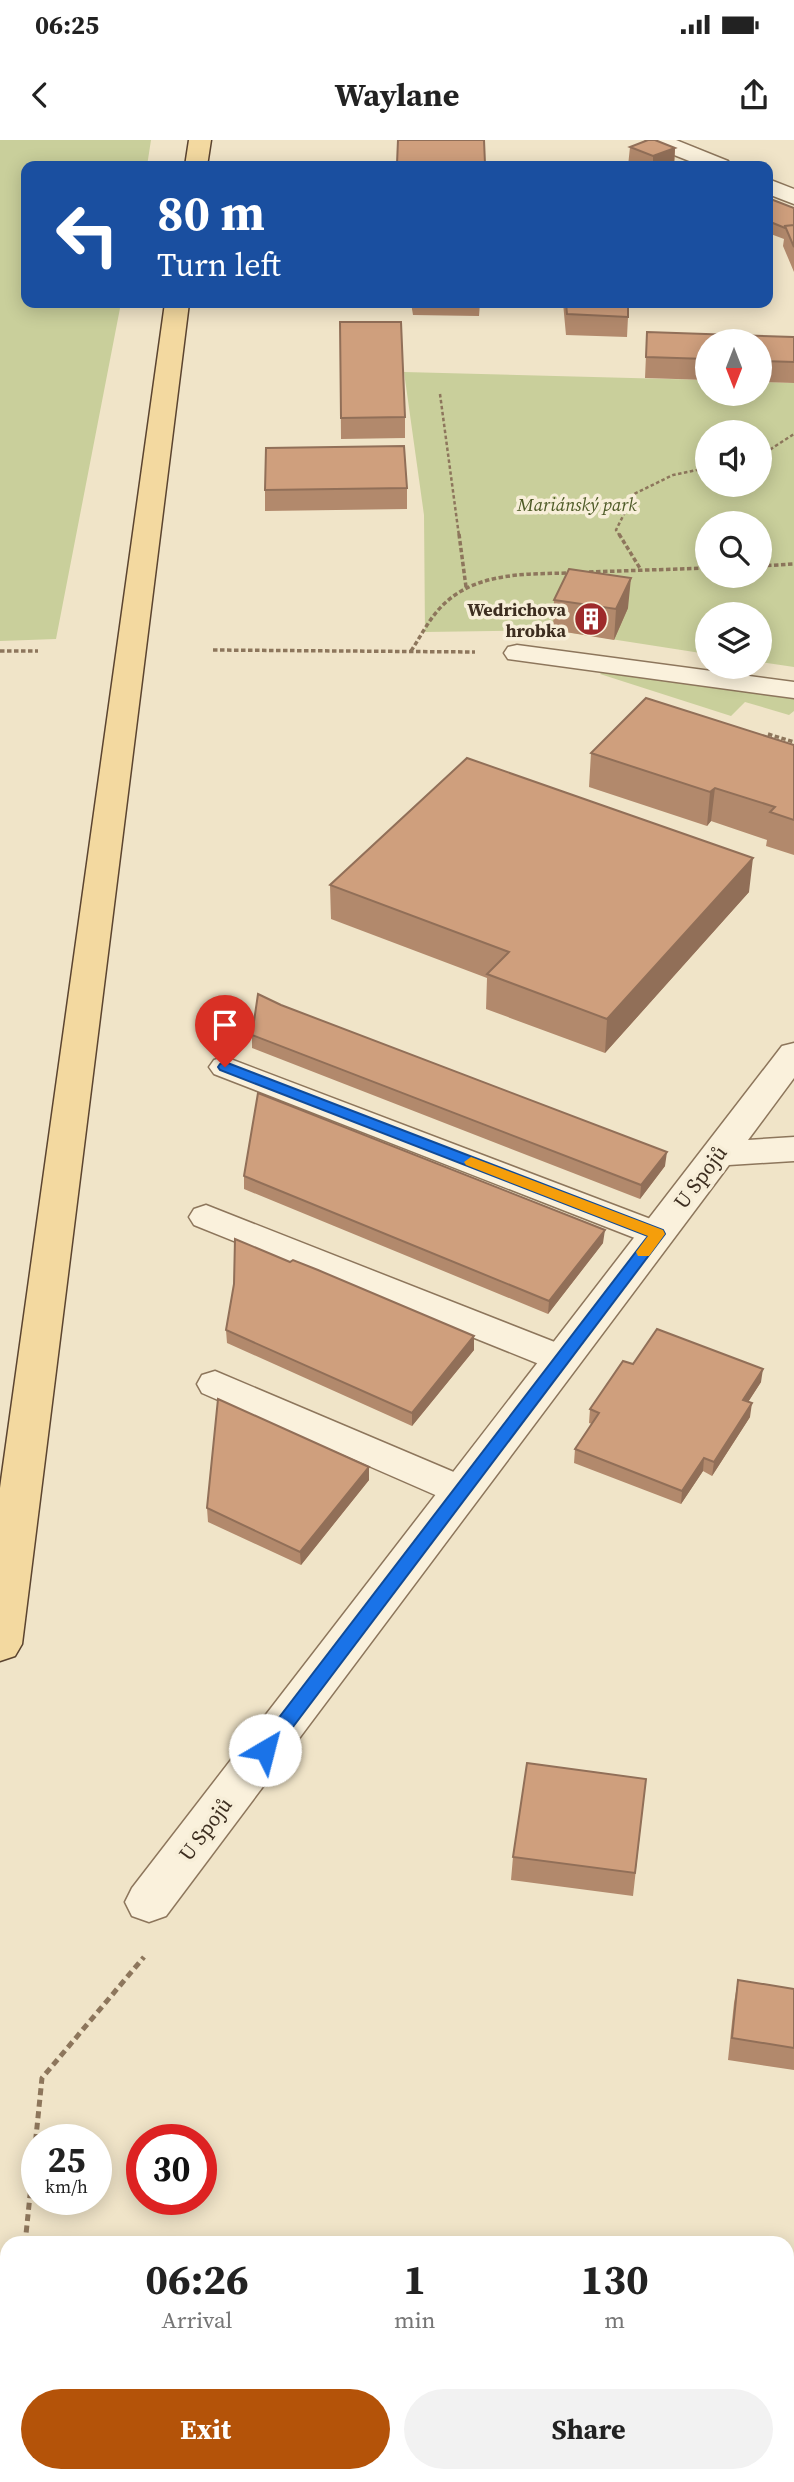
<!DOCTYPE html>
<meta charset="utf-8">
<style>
:root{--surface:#fff;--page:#f2f2f2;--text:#222;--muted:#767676;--accent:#b45309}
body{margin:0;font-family:"Source Serif 4",serif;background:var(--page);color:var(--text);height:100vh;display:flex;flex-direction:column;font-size:26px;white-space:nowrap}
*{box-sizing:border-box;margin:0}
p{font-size:23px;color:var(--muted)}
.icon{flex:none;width:38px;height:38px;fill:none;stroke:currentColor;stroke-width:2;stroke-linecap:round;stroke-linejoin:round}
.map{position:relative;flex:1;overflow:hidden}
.side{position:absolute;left:0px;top:2096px;width:794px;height:247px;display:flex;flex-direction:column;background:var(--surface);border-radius:21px 21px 0 0;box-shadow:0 4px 18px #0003}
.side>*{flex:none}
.banner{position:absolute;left:21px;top:21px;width:752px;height:147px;border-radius:14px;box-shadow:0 4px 18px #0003;background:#1a4fa0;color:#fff;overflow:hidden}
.needle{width:46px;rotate:180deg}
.tools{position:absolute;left:695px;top:189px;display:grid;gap:14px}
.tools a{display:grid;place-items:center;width:77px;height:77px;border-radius:50%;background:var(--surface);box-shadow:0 4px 18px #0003;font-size:35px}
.speed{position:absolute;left:21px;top:1984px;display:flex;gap:14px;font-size:35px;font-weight:700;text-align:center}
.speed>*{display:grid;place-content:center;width:91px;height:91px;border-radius:50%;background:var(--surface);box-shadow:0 4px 18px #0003;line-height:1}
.speed small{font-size:18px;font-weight:400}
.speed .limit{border:10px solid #d22;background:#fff;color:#111}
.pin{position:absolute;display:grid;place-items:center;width:60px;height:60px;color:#fff;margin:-72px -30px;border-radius:50% 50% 50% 0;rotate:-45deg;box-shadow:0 0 7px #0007}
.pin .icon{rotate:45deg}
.me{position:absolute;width:77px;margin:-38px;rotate:37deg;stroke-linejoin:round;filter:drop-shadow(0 0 5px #0008)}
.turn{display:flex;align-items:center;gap:24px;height:147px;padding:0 21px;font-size:32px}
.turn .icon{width:91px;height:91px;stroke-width:2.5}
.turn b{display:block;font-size:49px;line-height:60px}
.eta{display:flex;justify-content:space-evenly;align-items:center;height:119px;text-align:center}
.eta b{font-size:42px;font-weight:700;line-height:49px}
.primary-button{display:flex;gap:14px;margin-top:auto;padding:14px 21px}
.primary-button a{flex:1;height:80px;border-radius:42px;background:var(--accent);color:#fff;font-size:28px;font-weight:700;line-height:80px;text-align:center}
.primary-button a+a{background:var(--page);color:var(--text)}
.status{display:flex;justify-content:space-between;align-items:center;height:49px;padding:0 35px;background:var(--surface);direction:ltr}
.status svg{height:19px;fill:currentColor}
header{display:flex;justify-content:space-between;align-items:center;height:91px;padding:0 21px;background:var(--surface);font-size:32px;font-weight:700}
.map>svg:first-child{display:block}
</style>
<div class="status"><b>06:25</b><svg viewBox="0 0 49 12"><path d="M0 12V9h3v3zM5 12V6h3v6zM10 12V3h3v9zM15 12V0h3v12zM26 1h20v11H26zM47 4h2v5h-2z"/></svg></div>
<header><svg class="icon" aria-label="back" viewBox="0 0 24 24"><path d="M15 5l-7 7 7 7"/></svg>Waylane<svg class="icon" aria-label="share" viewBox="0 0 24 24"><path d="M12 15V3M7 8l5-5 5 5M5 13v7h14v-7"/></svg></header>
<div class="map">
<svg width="794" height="2342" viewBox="0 0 794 2342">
<rect width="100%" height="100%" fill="#f0e4c8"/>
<!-- green -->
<path fill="#c9cf9b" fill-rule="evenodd" d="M0,0H151L147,26H26V163H121L56,499L0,501Z
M404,232L707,240V254H760V242L794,243V527L760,522V474H707V514L553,490L425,492L424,375ZM707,292H760V345H707ZM707,383H760V436H707Z
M603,531L794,555V571L789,575L745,562L731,576L600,534Z"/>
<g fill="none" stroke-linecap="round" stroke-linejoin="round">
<!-- service casing -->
<g stroke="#8d765c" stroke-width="3">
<path id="service" d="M517,505L794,542V558L508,519L504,513L508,507Z
M225,917L669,1086L674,1094L669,1102L657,1106L645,1102L214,934L209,927L214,920Z
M206,1065L575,1210L580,1219L575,1228L562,1232L549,1228L194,1085L189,1077L194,1069Z
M215,1231L475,1341L481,1351L475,1361L462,1365L449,1361L202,1253L197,1244L202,1235Z"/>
</g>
<!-- minor casing -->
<g stroke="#8d765c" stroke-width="3">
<path id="minor" d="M646,0H676L728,21L731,26H702L649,5Z
M768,39L794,49V64L768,54Z
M794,903V938L748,1000L794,997V1021L729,1025L166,1776L149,1782L132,1776L125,1762L132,1748L782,906Z"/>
</g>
<!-- primary casing -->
<g stroke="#5b4430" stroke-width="3">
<path id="primary" d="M189,0H211L207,26H185Z
M165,163H189L22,1504L15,1516L0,1521V1348Z"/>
</g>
<!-- path-far2 -->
<path stroke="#8d765c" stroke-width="2.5" stroke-dasharray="3.5 2.5" stroke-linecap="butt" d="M440,254L459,396
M760,316L794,294
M620,396L616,390L634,354L673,335L707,328"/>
<!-- path-far1 -->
<path stroke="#8d765c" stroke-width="3.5" stroke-dasharray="4.5 2.5" stroke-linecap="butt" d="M459,394L466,447
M619,394L641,430
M760,426L794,424
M589,432L707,428
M213,510L475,512
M0,511H38
M411,511C421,496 429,479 442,466C475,432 526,434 570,433
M768,594L794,602"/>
<!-- path -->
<path stroke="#8d765c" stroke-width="5" stroke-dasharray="7 4.5" stroke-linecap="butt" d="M25,2104L42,1938L144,1817
M1,2342L7,2285"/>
<!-- service -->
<use href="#service" fill="#faf1dc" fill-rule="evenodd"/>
<!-- minor -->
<use href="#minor" fill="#faf1dc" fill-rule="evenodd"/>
<!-- primary -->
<use href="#primary" fill="#f3d9a0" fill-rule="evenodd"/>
</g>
<!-- wall -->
<path fill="#b2896c" d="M398,0H484L485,26H397Z
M630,7L675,8L674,26H696H628Z
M768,58L794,68V132L783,106L784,99L768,93Z
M411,163H480L479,176L413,175Z
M563,163H628V177L627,197L566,195Z
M340,182L405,277V298L341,299Z
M647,192L794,197V243L760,242V201H707V240L645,238Z
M407,348V369L265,371V350Z
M554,460L628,468L614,500L553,490Z
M794,605V715L766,706L767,700L711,681L707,686L589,647L591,613Z
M330,745L749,752L605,913L486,869L487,838L331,779Z
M281,865L665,1026L640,1059L252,908V895Z
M244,1036L603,1103L548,1174L244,1049Z
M226,1190L474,1210L412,1286L227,1203Z
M633,1224L761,1242L748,1262L750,1277L732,1305L712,1336L703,1331L681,1364L574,1323L575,1309L592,1284L589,1283L590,1269Z
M369,1327V1340L301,1425L208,1382L207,1368Z
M646,1639L633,1756L511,1740L513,1717Z
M738,1840L794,1849V1930L728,1920L734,1863Z"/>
<!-- shaded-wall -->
<path fill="#916f58" d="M675,8L674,26H653V16Z
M631,438L628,468L614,500L616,469Z
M715,648L711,681L707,686L710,652Z
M753,718L749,752L605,913L607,879Z
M667,1012L665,1026L640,1059L641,1045Z
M605,1090L603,1103L548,1174L549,1161Z
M474,1196V1210L412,1286V1273Z
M763,1229L761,1242L741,1273L743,1260Z
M752,1263L750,1277L712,1336L714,1322Z
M704,1318L703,1331L681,1364L682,1351Z
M369,1327V1340L301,1425L300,1412Z"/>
<!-- building -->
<path fill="#cf9f7d" stroke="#916f58" stroke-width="2" d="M398,0H484L485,24H397Z
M648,0H655L675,8L653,16L630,7Z
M294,22H326L325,26H293Z
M685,22L696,26H673Z
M768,58L794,68V85L785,86V88L768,81Z
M794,85V107L785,86Z
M566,163H628V177L567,174Z
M340,182H401L405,277L341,278Z
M647,192L794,197V222L760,221V201H707V219L646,217Z
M404,306L407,348L265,350L266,308Z
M569,429L631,438L616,469L554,460Z
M646,558L794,605V680L770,672L775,667L715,648L710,652L591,613Z
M467,618L753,718L607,879L487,834L509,812L330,745Z
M258,854L281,865L667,1012L641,1045L252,895Z
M258,953L605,1090L549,1161L244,1036Z
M235,1099L290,1122L293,1120L318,1130L474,1196L412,1273L226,1190L234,1144Z
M657,1189L763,1229L743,1260L752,1263L734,1291L714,1322L704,1318L682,1351L575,1309L599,1273L590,1269L623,1221L633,1224Z
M218,1259L369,1327L300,1412L207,1368Z
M527,1623L646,1639L635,1733L513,1717Z
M738,1840L794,1849V1908L732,1898Z"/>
<!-- route -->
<path fill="#1a73e8" stroke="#114b97" stroke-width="2" d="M225,922L663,1090L665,1094L271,1616L265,1618L258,1616L255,1610L258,1605L648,1096L220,930L218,927L220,924Z"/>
<!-- slow -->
<path fill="#f59e0b" d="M471,1017L663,1090L665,1094L649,1116H638L636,1112L648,1096L466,1025L464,1022Z"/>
<!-- icons -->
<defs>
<g id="building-disc" transform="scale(1.75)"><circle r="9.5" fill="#9e2a2b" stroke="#f7eed8"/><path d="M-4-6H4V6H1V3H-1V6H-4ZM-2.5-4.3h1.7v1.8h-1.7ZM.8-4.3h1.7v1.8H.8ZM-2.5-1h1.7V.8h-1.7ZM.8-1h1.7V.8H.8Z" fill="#fff"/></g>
</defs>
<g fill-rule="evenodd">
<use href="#building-disc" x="591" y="479"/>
</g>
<g text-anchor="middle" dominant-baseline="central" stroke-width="7" stroke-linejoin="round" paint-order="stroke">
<!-- far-park labels -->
<g font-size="18" font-style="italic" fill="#4d5a26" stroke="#f7eed8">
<text x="577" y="364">Mariánský park</text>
</g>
<!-- far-poi labels -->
<g font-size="18" font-weight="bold" fill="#3d2e20" stroke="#f7eed8" text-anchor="end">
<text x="566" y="469">Wedrichova<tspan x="566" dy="21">hrobka</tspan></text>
</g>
<!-- street labels -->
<g font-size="21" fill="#3d2e20" stroke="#f7eed8">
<text transform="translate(700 1037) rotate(-53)">U Spojů</text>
<text transform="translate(205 1689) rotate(-53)">U Spojů</text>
</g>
</g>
</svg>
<div class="tools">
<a><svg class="needle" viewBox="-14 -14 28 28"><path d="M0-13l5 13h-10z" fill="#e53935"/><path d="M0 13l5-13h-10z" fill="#767676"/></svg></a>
<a><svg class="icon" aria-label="sound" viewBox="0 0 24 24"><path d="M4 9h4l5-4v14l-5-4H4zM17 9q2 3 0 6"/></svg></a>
<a><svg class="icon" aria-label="search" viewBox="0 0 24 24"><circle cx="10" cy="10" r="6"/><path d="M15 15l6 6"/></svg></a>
<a><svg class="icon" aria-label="layers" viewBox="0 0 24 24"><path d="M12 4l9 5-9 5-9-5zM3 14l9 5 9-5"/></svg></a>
</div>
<div class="speed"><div>25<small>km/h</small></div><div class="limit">30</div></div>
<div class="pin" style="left:225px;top:927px;background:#d93025"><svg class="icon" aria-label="arrive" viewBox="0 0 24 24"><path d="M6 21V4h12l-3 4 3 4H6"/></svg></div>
<svg class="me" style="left:265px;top:1610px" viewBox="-20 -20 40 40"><circle r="19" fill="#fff"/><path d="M0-13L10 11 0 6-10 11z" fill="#1a73e8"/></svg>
<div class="banner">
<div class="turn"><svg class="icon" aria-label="left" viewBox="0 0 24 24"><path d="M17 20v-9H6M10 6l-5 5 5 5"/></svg><div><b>80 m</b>Turn left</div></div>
</div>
<section class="side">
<div class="eta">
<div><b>06:26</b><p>Arrival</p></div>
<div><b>1</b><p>min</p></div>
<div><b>130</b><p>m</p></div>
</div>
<div class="primary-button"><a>Exit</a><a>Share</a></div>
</section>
</div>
